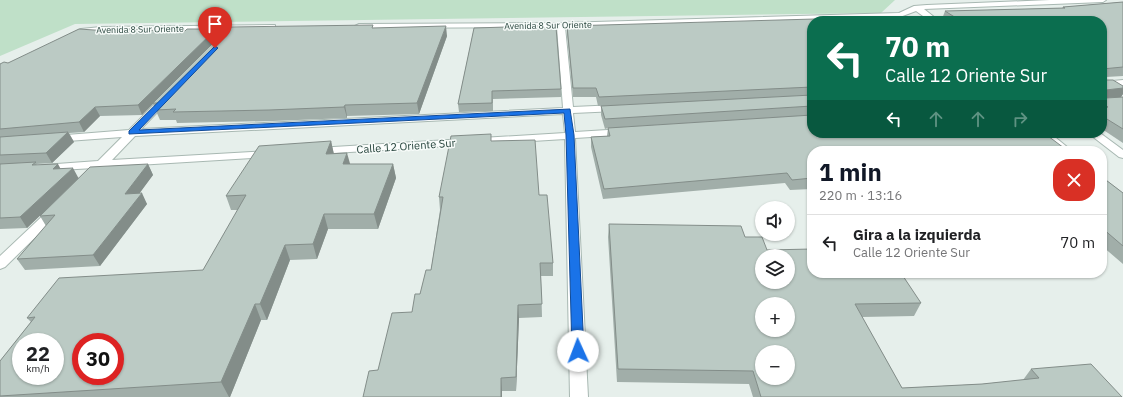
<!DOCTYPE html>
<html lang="es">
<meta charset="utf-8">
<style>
:root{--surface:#fff;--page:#f2f2f2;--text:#202124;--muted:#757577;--line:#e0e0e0;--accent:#111827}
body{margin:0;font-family:"IBM Plex Sans",sans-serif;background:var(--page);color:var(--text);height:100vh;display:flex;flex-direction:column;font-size:15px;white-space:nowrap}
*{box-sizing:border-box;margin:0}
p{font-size:13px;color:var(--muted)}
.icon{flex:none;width:22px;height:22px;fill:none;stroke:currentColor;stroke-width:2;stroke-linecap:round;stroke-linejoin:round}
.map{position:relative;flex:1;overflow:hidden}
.details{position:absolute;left:807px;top:146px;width:300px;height:132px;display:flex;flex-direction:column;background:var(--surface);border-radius:16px;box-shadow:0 1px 3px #0004}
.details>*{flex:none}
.guide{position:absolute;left:807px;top:16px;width:300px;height:122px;border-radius:16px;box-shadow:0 1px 3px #0004;background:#0b6e4f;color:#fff;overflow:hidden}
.buttons{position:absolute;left:755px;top:201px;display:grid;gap:8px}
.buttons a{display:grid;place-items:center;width:40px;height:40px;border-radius:50%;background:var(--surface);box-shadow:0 1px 3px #0004;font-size:20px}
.speed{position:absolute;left:12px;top:333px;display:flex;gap:8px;font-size:20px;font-weight:700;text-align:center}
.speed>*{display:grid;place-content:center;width:52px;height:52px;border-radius:50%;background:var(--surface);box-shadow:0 1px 3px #0004;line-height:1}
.speed small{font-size:10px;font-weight:400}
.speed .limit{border:6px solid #d22;background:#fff;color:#111}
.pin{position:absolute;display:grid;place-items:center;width:34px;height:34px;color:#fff;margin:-41px -17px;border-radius:50% 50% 50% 0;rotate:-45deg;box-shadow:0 0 4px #0007}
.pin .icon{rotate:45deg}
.me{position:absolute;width:44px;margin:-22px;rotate:358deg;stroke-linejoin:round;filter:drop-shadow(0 0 3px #0008)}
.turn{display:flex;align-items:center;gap:14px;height:84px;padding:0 12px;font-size:18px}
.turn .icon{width:52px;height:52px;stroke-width:2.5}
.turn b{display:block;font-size:28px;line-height:34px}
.lanes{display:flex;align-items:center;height:38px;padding:0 12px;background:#0003;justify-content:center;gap:20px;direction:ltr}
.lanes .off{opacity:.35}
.round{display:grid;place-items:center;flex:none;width:42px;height:42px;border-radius:16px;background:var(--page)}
.headline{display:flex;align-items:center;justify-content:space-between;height:68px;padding:0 12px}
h1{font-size:24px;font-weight:700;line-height:30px;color:var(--accent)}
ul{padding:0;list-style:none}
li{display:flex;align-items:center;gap:12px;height:56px;padding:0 12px;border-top:1px solid var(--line)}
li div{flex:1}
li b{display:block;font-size:15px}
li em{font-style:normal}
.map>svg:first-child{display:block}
</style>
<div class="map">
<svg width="1123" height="397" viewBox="0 0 1123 397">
<rect width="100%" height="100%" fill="#e6efeb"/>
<!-- green -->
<path fill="#bfe0c8" d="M0,0H895L881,13L75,24L0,56Z"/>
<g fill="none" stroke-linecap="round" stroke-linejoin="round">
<!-- minor casing -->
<g stroke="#a8b8b2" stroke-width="2">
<path id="minor" d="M1050,0H1106L1103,2L924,9L939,21H930L916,11L900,17L565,27L573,107L617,105L622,108L617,111L573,113L575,132L624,129L629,132L624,135L575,138L588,397H570L565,139L317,154L312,151L317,148L565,133L563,114L135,136L112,160L268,151L273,154L268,157L105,167L99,170L94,168L43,171L37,168L43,165L98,161L122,137L54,142L49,139L54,136L129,130L163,96L166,95L171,98L169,100L141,129L563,108L557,27L356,28L355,26L359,24L561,23L899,13L914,6L927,5Z
M272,25H275V29L101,31L83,33L75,36L71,34L81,29L101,27Z
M1123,80V86L1102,88V82Z
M1039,133H1050L1072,151H1060Z
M1088,133H1100L1123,150V158L1119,157Z
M55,207L59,208L61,211L59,214L5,267L0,269V256L51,208Z"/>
</g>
<!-- minor -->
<use href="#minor" fill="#fff" fill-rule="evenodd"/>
</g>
<!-- wall -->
<path fill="#a1aea9" d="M1123,2V76L1106,77V80L1123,86V94L1121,97H1123V143L1102,129V21H946L942,19L945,11L1062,8L1063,7Z
M812,21V189L790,190L785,183L603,199L591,147V137L607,136L608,128L605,129L601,115V106H598L596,97H573L567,34V26Z
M374,28L447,36L419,114L347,116V118L273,121L177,123L176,120H160L153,104L142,115L100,116L84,132L69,133L74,142L52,163L36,164L37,165L60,169L79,178L148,164L153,175L139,193L147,204L100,266L25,270L17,259L46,226L40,216L43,212L27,228L0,229V64L8,63L109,31L219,37Z
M474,28L561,89V97L493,99V111L459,112L458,104Z
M331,141L334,154L350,164H393L396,178L378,229H328L317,259L290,260L267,320H261L230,397H0V361L31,322L27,318L203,270L238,210H231L226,196Z
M492,141L539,195L553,263V276H541L542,317L519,318L516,391H502L378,370L412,312L431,270L440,210L439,197Z
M1102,177L1123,193V264L1102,246Z
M609,224L745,237L767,250L921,303L914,316L862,317L902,388L982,384L1023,380L1031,369L1122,397H753L749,384L617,382L608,237Z"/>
<!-- shaded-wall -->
<path fill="#838d89" d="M446,26L447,36L419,114L417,103Z
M216,29L219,37L142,115L138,105Z
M1123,88V94L1121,97L1102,99L1106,90Z
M345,105L347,116V118L344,107Z
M95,107L100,116L84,132L79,122Z
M68,132L74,142L52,163L46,153Z
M331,141L334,155L326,154Z
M347,153L351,167L343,164Z
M58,164L64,175L53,169Z
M148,164L153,175L131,205L125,194Z
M393,164L396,178L378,229L374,214Z
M73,168L79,179L27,228L20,217Z
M142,193L147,204L100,266L93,255Z
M324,214L328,229L317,259L313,244Z
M285,245L290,260L267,320L260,304Z
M255,304L261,320L230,397H229L221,382Z
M518,305L519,318L516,391V377Z
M501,378L502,391V397H501Z"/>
<!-- building -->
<path fill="#bbcac4" stroke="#838d89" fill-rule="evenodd" d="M1123,2V67L1102,69V21H961L945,11L1065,8L1063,7Z
M850,18L854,21H812V70L809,71L812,73V87L599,97L596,88H573L567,26Z
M373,25L372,28L446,26L417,103L345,105L344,107L269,110L173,112L176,109L156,110L161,103H153L229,27Z
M539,26V28L556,27L561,89L492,91V103L458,104L474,28Z
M114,28L184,32L187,29H216L138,105L95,107L79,122L0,129V64L4,62L8,63L79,29L109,31Z
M1102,74L1106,76V80H1113L1123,86V88L1106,90V98L1123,97V129L1102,116V108L1108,107L1102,104Z
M812,95V106L605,119L601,106Z
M812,115V133H1044L1068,151H812V178L792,180L787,173L604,189L591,137L610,136L608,128Z
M68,132L46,153L0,155V137Z
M491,134V141L535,140L539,195H547L553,263H540L542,304L518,305L516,377L501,378V397H363L369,371L378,370L392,313L412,312L415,294H420L426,270H431L443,197H439L451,136Z
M331,141L326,154L347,153L343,164H393L374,214H324L313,244L285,245L260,304H255L221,382L0,396V361L35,317L27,318L59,278L203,270L246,195L226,196L259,146ZM21,342H55V376H21ZM81,342H115V376H81Z
M36,162L32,165L58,164L53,169L73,168L20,217L0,218V164Z
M148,164L125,194L142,193L93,255L17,259L55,215L40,216L90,167Z
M1102,177L1123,193V246L1102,228Z
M609,224L741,226L745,237H762L767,250L812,249V273H901L921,303L855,304L902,388L982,384L1039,378L1031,369L1091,364L1122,397H761L753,371L618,369ZM762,256H788V282H762ZM762,304H788V330H762ZM762,352H788V378H762Z"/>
<!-- route -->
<path fill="#1a73e8" stroke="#114b97" d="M215,46L218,48L217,49L139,130L570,109L574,135L584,351L582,354L578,356L573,354L572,351L566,135L564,113L129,134V131Z"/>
<g text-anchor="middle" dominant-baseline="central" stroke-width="3" stroke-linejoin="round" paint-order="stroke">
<!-- far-street labels -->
<g font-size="9" fill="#24423a" stroke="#f7fbf9">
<text transform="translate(548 25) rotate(-1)">Avenida 8 Sur Oriente</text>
<text transform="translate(140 29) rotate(-1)">Avenida 8 Sur Oriente</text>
</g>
<!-- street labels -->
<g font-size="11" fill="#24423a" stroke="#f7fbf9">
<text transform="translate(406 146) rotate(-4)">Calle 12 Oriente Sur</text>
</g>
</g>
</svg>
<div class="buttons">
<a><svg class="icon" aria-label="sound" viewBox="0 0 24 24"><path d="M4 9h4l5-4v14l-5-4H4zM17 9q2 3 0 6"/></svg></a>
<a><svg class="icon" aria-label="layers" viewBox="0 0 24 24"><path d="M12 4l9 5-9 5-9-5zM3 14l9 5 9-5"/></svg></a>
<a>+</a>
<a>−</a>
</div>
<div class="speed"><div>22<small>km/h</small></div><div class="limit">30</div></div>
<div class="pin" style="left:215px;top:48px;background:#d93025"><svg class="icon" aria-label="arrive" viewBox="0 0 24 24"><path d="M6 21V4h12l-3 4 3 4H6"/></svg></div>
<svg class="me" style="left:578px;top:351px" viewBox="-20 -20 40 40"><circle r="19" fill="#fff"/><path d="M0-13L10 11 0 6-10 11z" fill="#1a73e8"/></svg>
<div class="guide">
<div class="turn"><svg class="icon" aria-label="left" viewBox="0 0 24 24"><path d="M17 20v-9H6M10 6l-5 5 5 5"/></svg><div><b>70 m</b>Calle 12 Oriente Sur</div></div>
<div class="lanes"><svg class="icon" aria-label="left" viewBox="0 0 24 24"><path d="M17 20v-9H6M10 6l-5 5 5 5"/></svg><svg class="icon off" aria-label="ahead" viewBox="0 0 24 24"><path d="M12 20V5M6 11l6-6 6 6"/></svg><svg class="icon off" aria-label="ahead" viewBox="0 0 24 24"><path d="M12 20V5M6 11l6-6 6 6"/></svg><svg class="icon off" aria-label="right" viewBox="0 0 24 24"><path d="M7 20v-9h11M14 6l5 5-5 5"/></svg></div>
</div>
<section class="details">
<div class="headline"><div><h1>1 min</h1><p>220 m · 13:16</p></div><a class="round" style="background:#d93025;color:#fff"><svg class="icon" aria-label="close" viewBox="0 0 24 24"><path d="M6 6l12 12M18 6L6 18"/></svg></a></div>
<ul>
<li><svg class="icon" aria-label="left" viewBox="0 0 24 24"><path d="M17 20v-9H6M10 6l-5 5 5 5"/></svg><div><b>Gira a la izquierda</b><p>Calle 12 Oriente Sur</p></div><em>70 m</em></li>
</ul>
</section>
</div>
